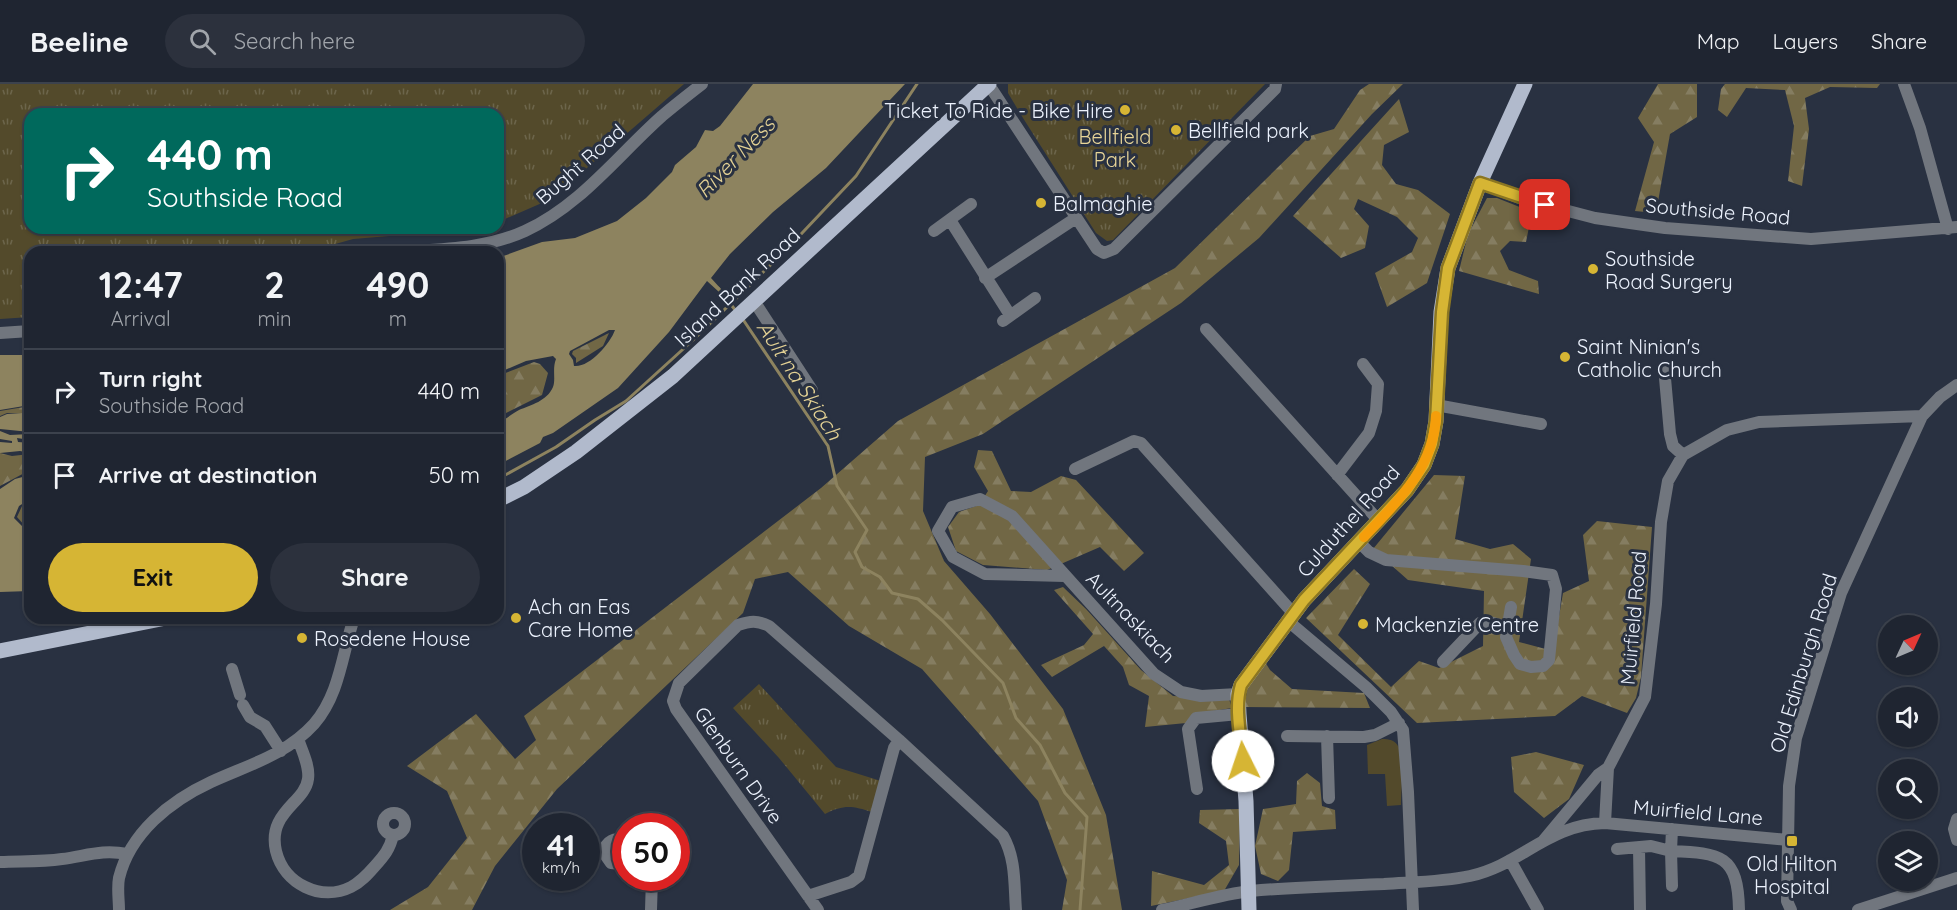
<!DOCTYPE html>
<style>
:root{--surface:#1f2531;--page:#2c313d;--text:#f1f3f6;--muted:#a1a5ab;--line:#3c424d;--accent:#d6b534}
body{margin:0;font-family:Quicksand,sans-serif;background:var(--page);color:var(--text);height:100vh;display:flex;flex-direction:column;font-size:22px;white-space:nowrap}
*{box-sizing:border-box;margin:0}
p{font-size:20px;color:var(--muted)}
.icon{flex:none;width:33px;height:33px;fill:none;stroke:currentColor;stroke-width:2;stroke-linecap:round;stroke-linejoin:round}
.map{position:relative;flex:1;overflow:hidden}
.sheet{position:absolute;left:24px;top:162px;width:480px;height:378px;display:flex;flex-direction:column;background:var(--surface);border-radius:18px;box-shadow:0 2px 4px #0004,0 0 0 2px var(--line)}
.sheet>*{flex:none}
.hud{position:absolute;left:24px;top:24px;width:480px;height:126px;border-radius:18px;box-shadow:0 2px 4px #0004,0 0 0 2px var(--line);background:#00695c;color:#fff;overflow:hidden}
.needle{width:39px;rotate:46deg}
.buttons{position:absolute;left:1878px;top:531px;display:grid;gap:12px}
.buttons a{display:grid;place-items:center;width:60px;height:60px;border-radius:50%;background:var(--surface);box-shadow:0 2px 4px #0004,0 0 0 2px var(--line);font-size:30px}
.speed{position:absolute;left:522px;top:729px;display:flex;gap:12px;font-size:30px;font-weight:700;text-align:center}
.speed>*{display:grid;place-content:center;width:78px;height:78px;border-radius:50%;background:var(--surface);box-shadow:0 2px 4px #0004,0 0 0 2px var(--line);line-height:1}
.speed small{font-size:15px;font-weight:400}
.speed .limit{border:9px solid #d22;background:#fff;color:#111}
.pin{position:absolute;display:grid;place-items:center;width:51px;height:51px;color:#fff;margin:-26px;border-radius:12px;box-shadow:0 3px 9px #0006}
.me{position:absolute;width:66px;margin:-33px;rotate:356deg;stroke-linejoin:round;filter:drop-shadow(0 0 4px #0008)}
.turn{display:flex;align-items:center;gap:21px;height:126px;padding:0 24px;font-size:27px}
.turn .icon{width:78px;height:78px;stroke-width:2.5}
.turn b{display:block;font-size:42px;line-height:51px}
.eta{display:flex;justify-content:space-evenly;align-items:center;height:102px;text-align:center}
.eta b{font-size:36px;font-weight:800;line-height:42px}
.primary-button{display:flex;gap:12px;margin-top:auto;padding:12px 24px}
.primary-button a{flex:1;height:69px;border-radius:36px;background:var(--accent);color:#111;font-size:24px;font-weight:800;line-height:69px;text-align:center}
.primary-button a+a{background:var(--page);color:var(--text)}
ul{padding:0;list-style:none}
li{display:flex;align-items:center;gap:18px;height:84px;padding:0 24px;border-top:2px solid var(--line)}
li div{flex:1}
li b{display:block;font-size:22px}
li em{font-style:normal}
header{display:flex;align-items:center;gap:36px;box-sizing:border-box;height:84px;padding:0 30px;background:var(--surface);border-bottom:2px solid var(--line)}
header strong{font-size:28px}
nav{display:flex;gap:33px;margin-inline-start:auto;font-size:21px}
.search{width:420px;height:54px;background:var(--page);display:flex;align-items:center;gap:15px;box-sizing:border-box;padding:0 21px;border-radius:33px;color:var(--muted);font-size:22px}
.map>svg:first-child{display:block}
</style>
<header>
<strong>Beeline</strong>
<div class="search"><svg class="icon" aria-label="search" viewBox="0 0 24 24"><circle cx="10" cy="10" r="6"/><path d="M15 15l6 6"/></svg>Search here</div>
<nav><a>Map</a><a>Layers</a><a>Share</a></nav>
</header>
<div class="map">
<svg width="1957" height="826" viewBox="0 0 1957 826">
<defs>
<pattern id="forest-firs" width="22" height="20" patternUnits="userSpaceOnUse" patternTransform="scale(1.5)"><rect width="22" height="20" fill="#716745"/><path d="M5 1l3.5 6h-7zM16 11l3.5 6h-7z" fill="#857d61"/></pattern>
<pattern id="park-tufts" width="24" height="20" patternUnits="userSpaceOnUse" patternTransform="scale(1.5)"><rect width="24" height="20" fill="#534a2b"/><path d="M3 7l-1-3M5 7V3M7 7l1-3M15 17l-1-3M17 17v-4M19 17l1-3" fill="none" stroke="#6c654b"/></pattern>
</defs>
<rect width="100%" height="100%" fill="#293141"/>
<!-- grass -->
<path fill="#534a2b" d="M1382,655C1389,655 1395,656 1398,662C1405,673 1401,707 1401,721L1387,722L1385,690H1368L1367,661Z"/>
<!-- forest -->
<path fill="url(#forest-firs)" d="M1369,0H1403L1372,30L1259,154L1181,219L983,350L925,373L923,427L944,477L990,530L1063,625L1106,731L1122,826H1062L1067,796L1038,717L922,585L849,542L788,488L755,495L743,529L557,705L495,782L472,826H390L428,803L467,754L447,707L407,682L476,630L515,675L536,656L524,632L821,404L898,337L1175,184L1310,52L1334,45L1360,6Z
M1658,0H1697V33L1670,50L1656,129L1635,127L1654,58L1638,34Z
M1725,0H1880L1877,4L1830,3L1805,14L1809,45L1802,102L1788,97L1794,42L1785,6L1746,4L1727,33L1718,26L1721,5Z
M1399,15L1409,48L1384,61L1382,81L1396,100L1418,106L1450,130L1427,199L1387,223L1375,189L1412,168L1418,154L1397,133L1358,115L1354,125L1369,142L1365,164L1341,174L1293,132Z
M1487,114H1497L1532,128L1526,158L1510,157L1500,167L1509,186L1538,197L1539,210L1459,187L1468,150Z
M609,249L603,262L576,279V274L572,270L573,267Z
M534,278L540,280L548,289L542,311L498,333V292Z
M30,322V329H7L0,332V327Z
M978,366L992,367L1011,407L1031,408L1061,392L1076,396L1144,469L1124,487L1100,463L1047,486L983,481L956,467L948,443L959,428L979,421L988,407L974,383Z
M0,369L12,372L30,370V386L0,402Z
M1434,391L1465,392L1455,455L1490,465L1513,460L1531,475L1519,558L1553,567L1563,509L1589,497L1583,451L1597,437L1652,443L1641,593L1636,614L1627,629L1582,612L1555,632L1417,639L1306,534L1354,485L1370,500L1338,551L1391,603L1419,577L1439,584L1483,562L1484,507L1408,496L1373,465Z
M30,418V441L25,442L17,433L22,422Z
M1063,503L1086,525L1141,586L1173,612L1229,615L1232,624L1195,630L1186,639L1145,643L1149,612L1129,601L1123,583L1104,562L1052,593L1041,581L1084,561L1093,550L1054,506Z
M1265,578L1270,586L1292,605L1364,609L1370,624L1244,623L1249,597Z
M1536,668L1584,681L1569,715L1544,734L1514,708L1511,673Z
M1307,689L1320,699L1322,722L1335,726L1336,745L1293,748L1289,786L1278,797L1261,790L1255,762L1263,725L1296,720L1297,697Z
M1240,725L1239,781L1224,807L1151,822L1152,787L1204,801L1229,781L1226,757L1199,739L1200,726Z"/>
<!-- park -->
<path fill="url(#park-tufts)" d="M0,0H684L551,115L498,138V30H30V144H485L353,155L307,168H30V233L0,235Z
M1008,0H1265L1113,156L1107,157L1096,149L1023,34L1008,9Z
M759,600L836,683L881,697L872,728C853,722 844,720 825,730L779,674L733,624Z"/>
<!-- water -->
<path fill="#8d835f" fill-rule="evenodd" d="M753,0H905L826,84L773,128L730,170L711,194L721,205L719,208L707,197L669,248L618,304L553,349L543,353L540,359L498,381V338C506,336 511,330 519,326C531,321 547,317 553,303C556,295 552,285 556,275L553,272L526,277L498,289V174L542,158L575,154L617,137L646,114L672,88L675,81L696,63L705,46L713,47L720,42ZM609,246H615C610,260 589,284 574,282L573,276L569,270L570,267Z
M0,271H30V321L0,326Z
M22,329L30,330V348L0,345V333L7,330Z
M0,347L10,351L30,350V356L17,354L18,358L30,359V369L20,367L0,369V358L12,359V357L0,355Z
M30,391V415L19,422L14,434L25,445L30,443V507L0,508V405L15,395Z"/>
<g fill="none" stroke-linecap="round" stroke-linejoin="round">
<!-- stream -->
<path stroke="#8d835f" stroke-width="3" d="M718,204L736,227
M742,234L828,362L837,402L867,446L855,468L862,483L880,493L892,509L918,515L942,536L1003,599L1016,634L1040,661L1065,709L1087,733L1080,826
M498,395L556,363L595,336L626,317L692,257L786,166L856,92L917,0"/>
<!-- minor -->
<path stroke="#71767e" stroke-width="12" d="M1904,0L1920,44L1948,145
M989,1L1097,165L1104,169L1114,165L1275,5L1276,0
M1480,99L1522,115L1595,134L1665,144L1811,155L1957,143
M950,136L1010,231
M934,147L971,120
M398,168C440,165 486,165 525,147C580,122 618,71 662,32C675,21 688,11 702,0
M985,194L1076,134
M754,217L812,306
M1003,237L1035,214
M1206,245L1379,437
M0,249L30,247
M1664,283L1670,350L1673,362L1683,371
M1436,321L1541,340
M1075,385L1134,357L1141,359L1293,529
M1337,391L1369,349L1376,327L1378,300L1363,280
M1359,458L1369,468L1386,476L1523,487L1552,491L1556,505L1549,576L1543,582L1531,583L1520,580L1514,571L1506,553L1511,523
M1065,492L985,490L953,473L938,447L952,423L980,415L1012,432L1154,590L1181,608L1201,612L1238,610
M1288,537L1366,603L1391,628L1403,646L1408,708L1413,826
M1443,578L1480,539L1489,538L1508,543
M232,585L240,611
M243,621L250,633L265,642L281,667
M1287,652L1364,653L1375,651L1399,639
M1327,652L1329,714
M298,655C302,667 310,682 308,695C305,719 267,728 276,767C284,800 321,818 351,803C361,798 368,790 375,782C384,772 390,765 393,751
M1197,705L1188,645L1196,634L1239,630
M383 740a11 11 0 1 1 22 0a11 11 0 1 1-22 0Z
M1957,735L1954,745L1957,756
M1605,739L1608,684
M1672,745L1671,767C1721,769 1738,771 1739,826
M1543,757L1598,691L1608,684L1645,613L1656,520L1661,438L1668,397L1683,371L1727,346L1759,338L1922,332
M626,758C615,752 605,757 604,769L611,779L620,780L626,777
M1639,764L1640,826
M1617,765L1651,762L1671,767L1672,802
M1510,776L1538,826
M0,778C21,777 41,778 62,775C86,772 102,765 127,770
M808,812L851,798L859,792L894,664L899,656
M119,826C119,816 117,804 119,794C130,749 170,717 211,698C248,681 286,671 314,640C340,610 342,570 354,534
M651,826L652,794
M818,826L676,625L673,617L679,599L738,541C750,537 757,536 769,542L899,656L1003,752C1016,775 1014,800 1016,826
M1162,826C1191,820 1222,810 1251,807C1295,803 1340,802 1384,800C1413,798 1442,798 1470,792C1521,781 1548,740 1605,739L1788,756
M1791,826L1787,817L1789,702L1796,654L1841,509L1922,332L1940,313L1957,301
M1858,826L1957,794"/>
<!-- major -->
<path stroke="#b1bacc" stroke-width="15" d="M498,416L524,403L576,368L673,292L989,0
M0,567L166,534
M1249,826L1246,717L1239,630L1238,610L1241,601L1304,516L1407,406L1424,381L1432,360L1436,337L1441,228L1448,184L1480,99L1525,0"/>
</g>
<g fill="none" stroke-linecap="round" stroke-linejoin="round">
<!-- route casing -->
<g stroke="#8b7622" stroke-width="15">
<path id="route" d="M1243,677C1241,653 1234,624 1241,601L1304,516L1407,406L1424,381L1432,360L1436,337L1442,228L1448,184L1480,99L1545,121"/>
</g>
<!-- route -->
<use href="#route" stroke="#d6b534" stroke-width="10"/>
<!-- slow -->
<path stroke="#f59e0b" stroke-width="10" d="M1364,453C1397,418 1434,384 1436,332"/>
</g>
<!-- markers -->
<g fill="#d6b534" stroke="#293141" stroke-width="2">
<circle cx="1125" cy="26" r="6"/>
<circle cx="1176" cy="46" r="6"/>
<circle cx="1041" cy="119" r="6"/>
<circle cx="1593" cy="185" r="6"/>
<circle cx="1565" cy="273" r="6"/>
<circle cx="516" cy="534" r="6"/>
<circle cx="1363" cy="540" r="6"/>
<circle cx="302" cy="554" r="6"/>
<rect x="1786" y="751" width="12" height="12" rx="3"/>
</g>
<g text-anchor="middle" dominant-baseline="central" stroke-width="6" stroke-linejoin="round" paint-order="stroke">
<!-- poi labels -->
<g font-size="20" fill="#ecf2fd" stroke="#293141" text-anchor="start">
<text x="1113" y="26" text-anchor="end">Ticket To Ride - Bike Hire</text>
<text x="1188" y="46">Bellfield park</text>
<text x="1053" y="119">Balmaghie</text>
<text x="1605" y="174">Southside<tspan x="1605" dy="23">Road Surgery</tspan></text>
<text x="1577" y="262">Saint Ninian's<tspan x="1577" dy="23">Catholic Church</tspan></text>
<text x="528" y="522">Ach an Eas<tspan x="528" dy="23">Care Home</tspan></text>
<text x="1375" y="540">Mackenzie Centre</text>
<text x="314" y="554">Rosedene House</text>
<text x="1792" y="779" text-anchor="middle">Old Hilton<tspan x="1792" dy="23">Hospital</tspan></text>
</g>
<!-- park labels -->
<g font-size="20" fill="#e8d598" stroke="#293141">
<text x="1115" y="52">Bellfield<tspan x="1115" dy="23">Park</tspan></text>
</g>
<!-- street labels -->
<g font-size="20" fill="#ecf2fd" stroke="#293141">
<text transform="translate(580 80) rotate(-41)">Bught Road</text>
<text transform="translate(1718 127) rotate(5)">Southside Road</text>
<text transform="translate(737 203) rotate(-43)">Island Bank Road</text>
<text transform="translate(1348 437) rotate(-48)">Culduthel Road</text>
<text transform="translate(1131 533) rotate(46)">Aultnaskiach</text>
<text transform="translate(1633 534) rotate(-85)">Muirfield Road</text>
<text transform="translate(1803 579) rotate(-73)">Old Edinburgh Road</text>
<text transform="translate(739 681) rotate(55)">Glenburn Drive</text>
<text transform="translate(1698 728) rotate(5)">Muirfield Lane</text>
</g>
<!-- water labels -->
<g font-size="21" font-style="italic" fill="#e3d194" stroke="#293141">
<text transform="translate(735 73) rotate(-46)">River Ness</text>
<text transform="translate(800 296) rotate(57)">Ault na Skiach</text>
</g>
</g>
</svg>
<div class="buttons">
<a><svg class="needle" viewBox="-14 -14 28 28"><path d="M0-13l5 13h-10z" fill="#e53935"/><path d="M0 13l5-13h-10z" fill="#a1a5ab"/></svg></a>
<a><svg class="icon" aria-label="sound" viewBox="0 0 24 24"><path d="M4 9h4l5-4v14l-5-4H4zM17 9q2 3 0 6"/></svg></a>
<a><svg class="icon" aria-label="search" viewBox="0 0 24 24"><circle cx="10" cy="10" r="6"/><path d="M15 15l6 6"/></svg></a>
<a><svg class="icon" aria-label="layers" viewBox="0 0 24 24"><path d="M12 4l9 5-9 5-9-5zM3 14l9 5 9-5"/></svg></a>
</div>
<div class="speed"><div>41<small>km/h</small></div><div class="limit">50</div></div>
<div class="pin" style="left:1545px;top:121px;background:#d93025"><svg class="icon" aria-label="arrive" viewBox="0 0 24 24"><path d="M6 21V4h12l-3 4 3 4H6"/></svg></div>
<svg class="me" style="left:1243px;top:677px" viewBox="-20 -20 40 40"><circle r="19" fill="#fff"/><path d="M0-13L10 11 0 6-10 11z" fill="#d6b534"/></svg>
<div class="hud">
<div class="turn"><svg class="icon" aria-label="right" viewBox="0 0 24 24"><path d="M7 20v-9h11M14 6l5 5-5 5"/></svg><div><b>440 m</b>Southside Road</div></div>
</div>
<section class="sheet">
<div class="eta">
<div><b>12:47</b><p>Arrival</p></div>
<div><b>2</b><p>min</p></div>
<div><b>490</b><p>m</p></div>
</div>
<ul>
<li><svg class="icon" aria-label="right" viewBox="0 0 24 24"><path d="M7 20v-9h11M14 6l5 5-5 5"/></svg><div><b>Turn right</b><p>Southside Road</p></div><em>440 m</em></li>
<li><svg class="icon" aria-label="arrive" viewBox="0 0 24 24"><path d="M6 21V4h12l-3 4 3 4H6"/></svg><div><b>Arrive at destination</b></div><em>50 m</em></li>
</ul>
<div class="primary-button"><a>Exit</a><a>Share</a></div>
</section>
</div>
